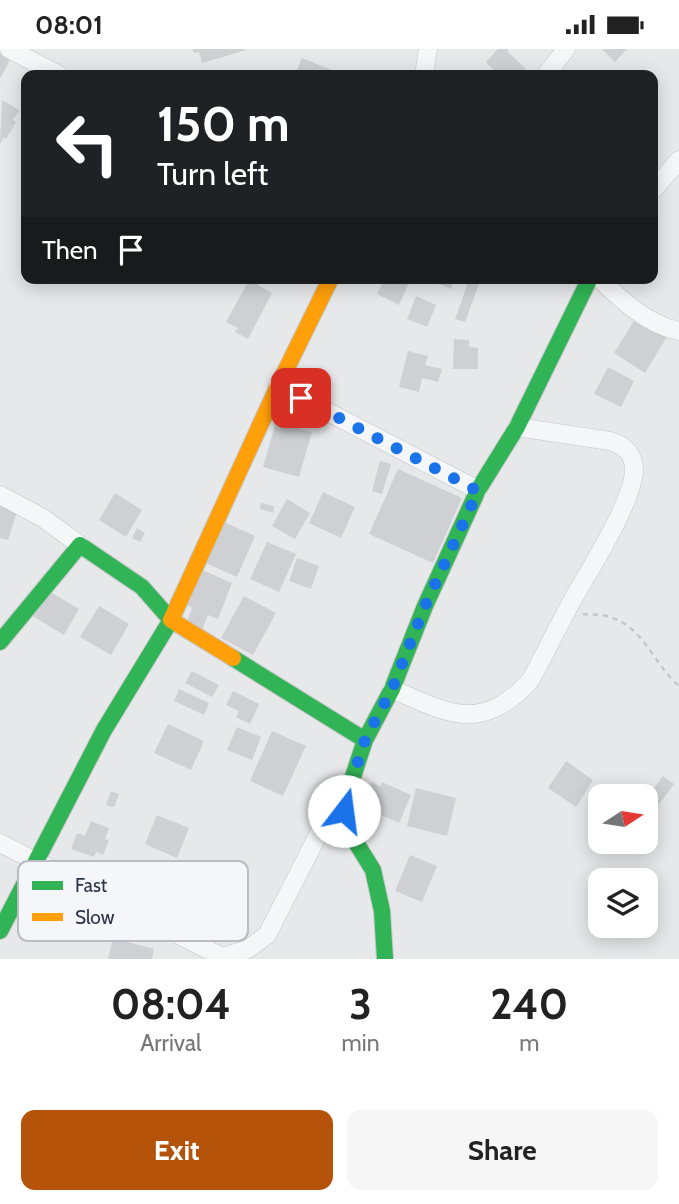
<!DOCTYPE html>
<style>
:root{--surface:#fff;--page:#f6f6f6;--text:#222;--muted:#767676;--accent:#b45309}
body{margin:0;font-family:Cabin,sans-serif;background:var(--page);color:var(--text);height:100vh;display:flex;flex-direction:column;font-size:26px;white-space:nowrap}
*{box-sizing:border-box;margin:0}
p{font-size:23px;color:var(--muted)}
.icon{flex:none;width:38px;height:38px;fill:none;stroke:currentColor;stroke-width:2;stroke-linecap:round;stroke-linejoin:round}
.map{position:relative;height:910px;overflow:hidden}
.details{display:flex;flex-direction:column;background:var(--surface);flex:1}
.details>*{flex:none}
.top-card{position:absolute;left:21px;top:21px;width:637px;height:214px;border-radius:14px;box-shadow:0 4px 18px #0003;background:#202124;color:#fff;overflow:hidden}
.needle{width:46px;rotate:78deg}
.fabs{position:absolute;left:588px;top:735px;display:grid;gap:14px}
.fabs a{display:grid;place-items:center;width:70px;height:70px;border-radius:14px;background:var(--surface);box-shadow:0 4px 18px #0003;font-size:35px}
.pin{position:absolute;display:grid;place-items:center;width:60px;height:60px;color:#fff;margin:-30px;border-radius:14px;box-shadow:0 4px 10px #0006}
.me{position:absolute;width:77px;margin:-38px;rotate:15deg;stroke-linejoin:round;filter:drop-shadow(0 0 5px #0008)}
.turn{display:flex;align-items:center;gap:24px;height:147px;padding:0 21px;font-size:32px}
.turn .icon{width:91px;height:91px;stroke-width:2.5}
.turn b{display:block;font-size:49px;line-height:60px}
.then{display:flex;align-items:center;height:66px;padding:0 21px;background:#0003;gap:14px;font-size:26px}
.eta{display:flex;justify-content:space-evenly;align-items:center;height:119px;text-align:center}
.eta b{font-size:42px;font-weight:700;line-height:49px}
.button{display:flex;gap:14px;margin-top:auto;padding:14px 21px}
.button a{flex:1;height:80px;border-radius:14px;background:var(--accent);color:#fff;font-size:28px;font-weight:700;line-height:80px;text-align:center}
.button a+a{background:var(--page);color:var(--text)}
.status{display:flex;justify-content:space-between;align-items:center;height:49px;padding:0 35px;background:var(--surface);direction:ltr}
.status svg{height:19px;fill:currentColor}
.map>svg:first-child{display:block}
</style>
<div class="status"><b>08:01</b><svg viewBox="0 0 49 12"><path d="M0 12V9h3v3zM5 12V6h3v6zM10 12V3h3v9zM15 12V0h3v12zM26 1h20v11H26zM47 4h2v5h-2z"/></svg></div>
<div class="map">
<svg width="679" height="910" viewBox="0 0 679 910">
<rect width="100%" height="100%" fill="#e6e8ea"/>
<!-- building -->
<path fill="#ced0d3" d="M192,0H245L246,1L202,14L199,3L194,4Z
M498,0H508V3L526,20L520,26H498L486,13Z
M602,0H627L615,13Z
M0,4L11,9L0,30Z
M302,9L334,22L333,26H295Z
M2,51L19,61L13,71L16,73L6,90L4,88L0,95Z
M385,229H399L409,234L399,256L377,245Z
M424,229H455L451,240Z
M249,231L272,244L248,290L235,283L238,279L226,273Z
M469,231L479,235L465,273L455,270Z
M416,247L436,256L427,278L407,270Z
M637,267L668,286L645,324L614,304Z
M454,290L469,291V298L478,299V320H453Z
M408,302L428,307L425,316L442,320L438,333L422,329L419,343L399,338Z
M608,318L634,332L621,358L594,345Z
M276,373L312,383L299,428L263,418Z
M380,412L391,415L382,445L372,442Z
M398,420L462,449L433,514L369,485Z
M323,443L355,458L341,489L309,474Z
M115,444L142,461L126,488L99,471Z
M287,450L310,464L295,490L272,477Z
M0,454L18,459L8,491L0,489Z
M261,454L274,457L273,464L260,460Z
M224,473L255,487L237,528L206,514Z
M137,479L145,484L140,493L132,489Z
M267,493L296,505L279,543L250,530Z
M297,509L319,517L311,540L289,532Z
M200,520L232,534L218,570L208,566L201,583L186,576L192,559L186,556Z
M47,541L79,560L64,586L31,566Z
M244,547L276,564L253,606L221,589Z
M99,557L129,575L111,606L80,588Z
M192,622L219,636L212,648L185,634Z
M179,640L209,654L204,666L174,652Z
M233,642L259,655L250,675L236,668L239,662L226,656Z
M168,675L204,692L191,721L154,704Z
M237,678L261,688L252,711L227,701Z
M272,682L306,697L283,747L250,732Z
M566,712L593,731L576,758L548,739Z
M663,727L674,735L651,766L646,762V750Z
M372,733L380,737L382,733L411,746L399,774L369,761L375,748L367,745Z
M416,739L456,749L447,787L407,777Z
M111,742L119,745L114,758L106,756Z
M157,766L189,779L177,809L145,795Z
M91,772L109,779L105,790L109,791L103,806L96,803L94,808L71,800L77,784L85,787Z
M410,806L437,817L422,853L395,842Z
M117,874L128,877L124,892L154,900L152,910H108Z"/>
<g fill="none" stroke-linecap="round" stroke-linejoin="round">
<!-- street casing -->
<g stroke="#c4c6c8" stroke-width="19">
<path id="street" d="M9,0L59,26
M424,26L428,0
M546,26L566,0
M653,141L679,111
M599,229C621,251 648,276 679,282
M278,337L478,441
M0,446L43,469L80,496
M392,640C449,665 481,684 530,632C545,605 558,577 573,550C590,520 631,456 634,423C635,407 625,396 610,392L517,378
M0,794L222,908L248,900L267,886L318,786L352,760"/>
</g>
<!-- fast casing -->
<g stroke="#c4c6c8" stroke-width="18">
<path id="fast" d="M0,593L80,496L142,538L171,571L104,681L0,882
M233,609L365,691
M385,910L382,862L373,821L350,784L352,760L344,762L345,752L365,691L392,640L425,557L478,441L517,378L590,229"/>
</g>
<!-- slow casing -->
<g stroke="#c4c6c8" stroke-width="18">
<path id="slow" d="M233,609L171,571L278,337L331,229"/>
</g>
<!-- path -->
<path stroke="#c5c6ca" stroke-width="2.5" stroke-dasharray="5 5" stroke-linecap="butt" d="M583,565C591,566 602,565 610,568C645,579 654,616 679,637"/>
<!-- street -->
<use href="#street" stroke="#f5f6f7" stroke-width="18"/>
<!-- fast -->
<use href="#fast" stroke="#30b455" stroke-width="16"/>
<!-- slow -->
<use href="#slow" stroke="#ff9f0a" stroke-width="16"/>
</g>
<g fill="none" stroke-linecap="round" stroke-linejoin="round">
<!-- route -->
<path stroke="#1a73e8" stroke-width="12" stroke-dasharray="0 21.6" d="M301,349L478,442L425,557L392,640L365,691L345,752L344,762"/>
</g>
<!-- legend -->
<rect x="18" y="812" width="230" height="80" rx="10" fill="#f4f6f9" stroke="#b8bcc3" stroke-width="2"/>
<rect x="32" y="832" width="31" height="9" fill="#30b455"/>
<rect x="32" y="864" width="31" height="8" fill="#ff9f0a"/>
<g font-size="19" fill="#2b3445">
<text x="75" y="843">Fast</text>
<text x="75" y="875">Slow</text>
</g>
</svg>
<div class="fabs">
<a><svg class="needle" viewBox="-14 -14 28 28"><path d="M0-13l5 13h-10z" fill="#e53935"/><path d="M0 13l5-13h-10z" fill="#767676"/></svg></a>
<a><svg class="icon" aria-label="layers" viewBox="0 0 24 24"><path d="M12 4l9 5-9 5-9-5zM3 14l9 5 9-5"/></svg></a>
</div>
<div class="pin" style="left:301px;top:349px;background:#d93025"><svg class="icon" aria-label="arrive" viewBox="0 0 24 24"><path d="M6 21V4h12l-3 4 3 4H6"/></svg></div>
<svg class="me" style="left:344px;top:762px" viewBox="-20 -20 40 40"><circle r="19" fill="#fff"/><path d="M0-13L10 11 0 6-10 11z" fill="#1a73e8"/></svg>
<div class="top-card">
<div class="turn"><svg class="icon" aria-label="left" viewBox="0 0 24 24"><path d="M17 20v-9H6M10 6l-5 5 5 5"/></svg><div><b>150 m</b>Turn left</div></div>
<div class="then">Then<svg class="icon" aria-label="arrive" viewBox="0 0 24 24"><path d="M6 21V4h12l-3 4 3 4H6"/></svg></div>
</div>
</div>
<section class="details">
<div class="eta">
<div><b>08:04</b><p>Arrival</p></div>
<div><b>3</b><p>min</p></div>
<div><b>240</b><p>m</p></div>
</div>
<div class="button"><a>Exit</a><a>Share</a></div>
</section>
